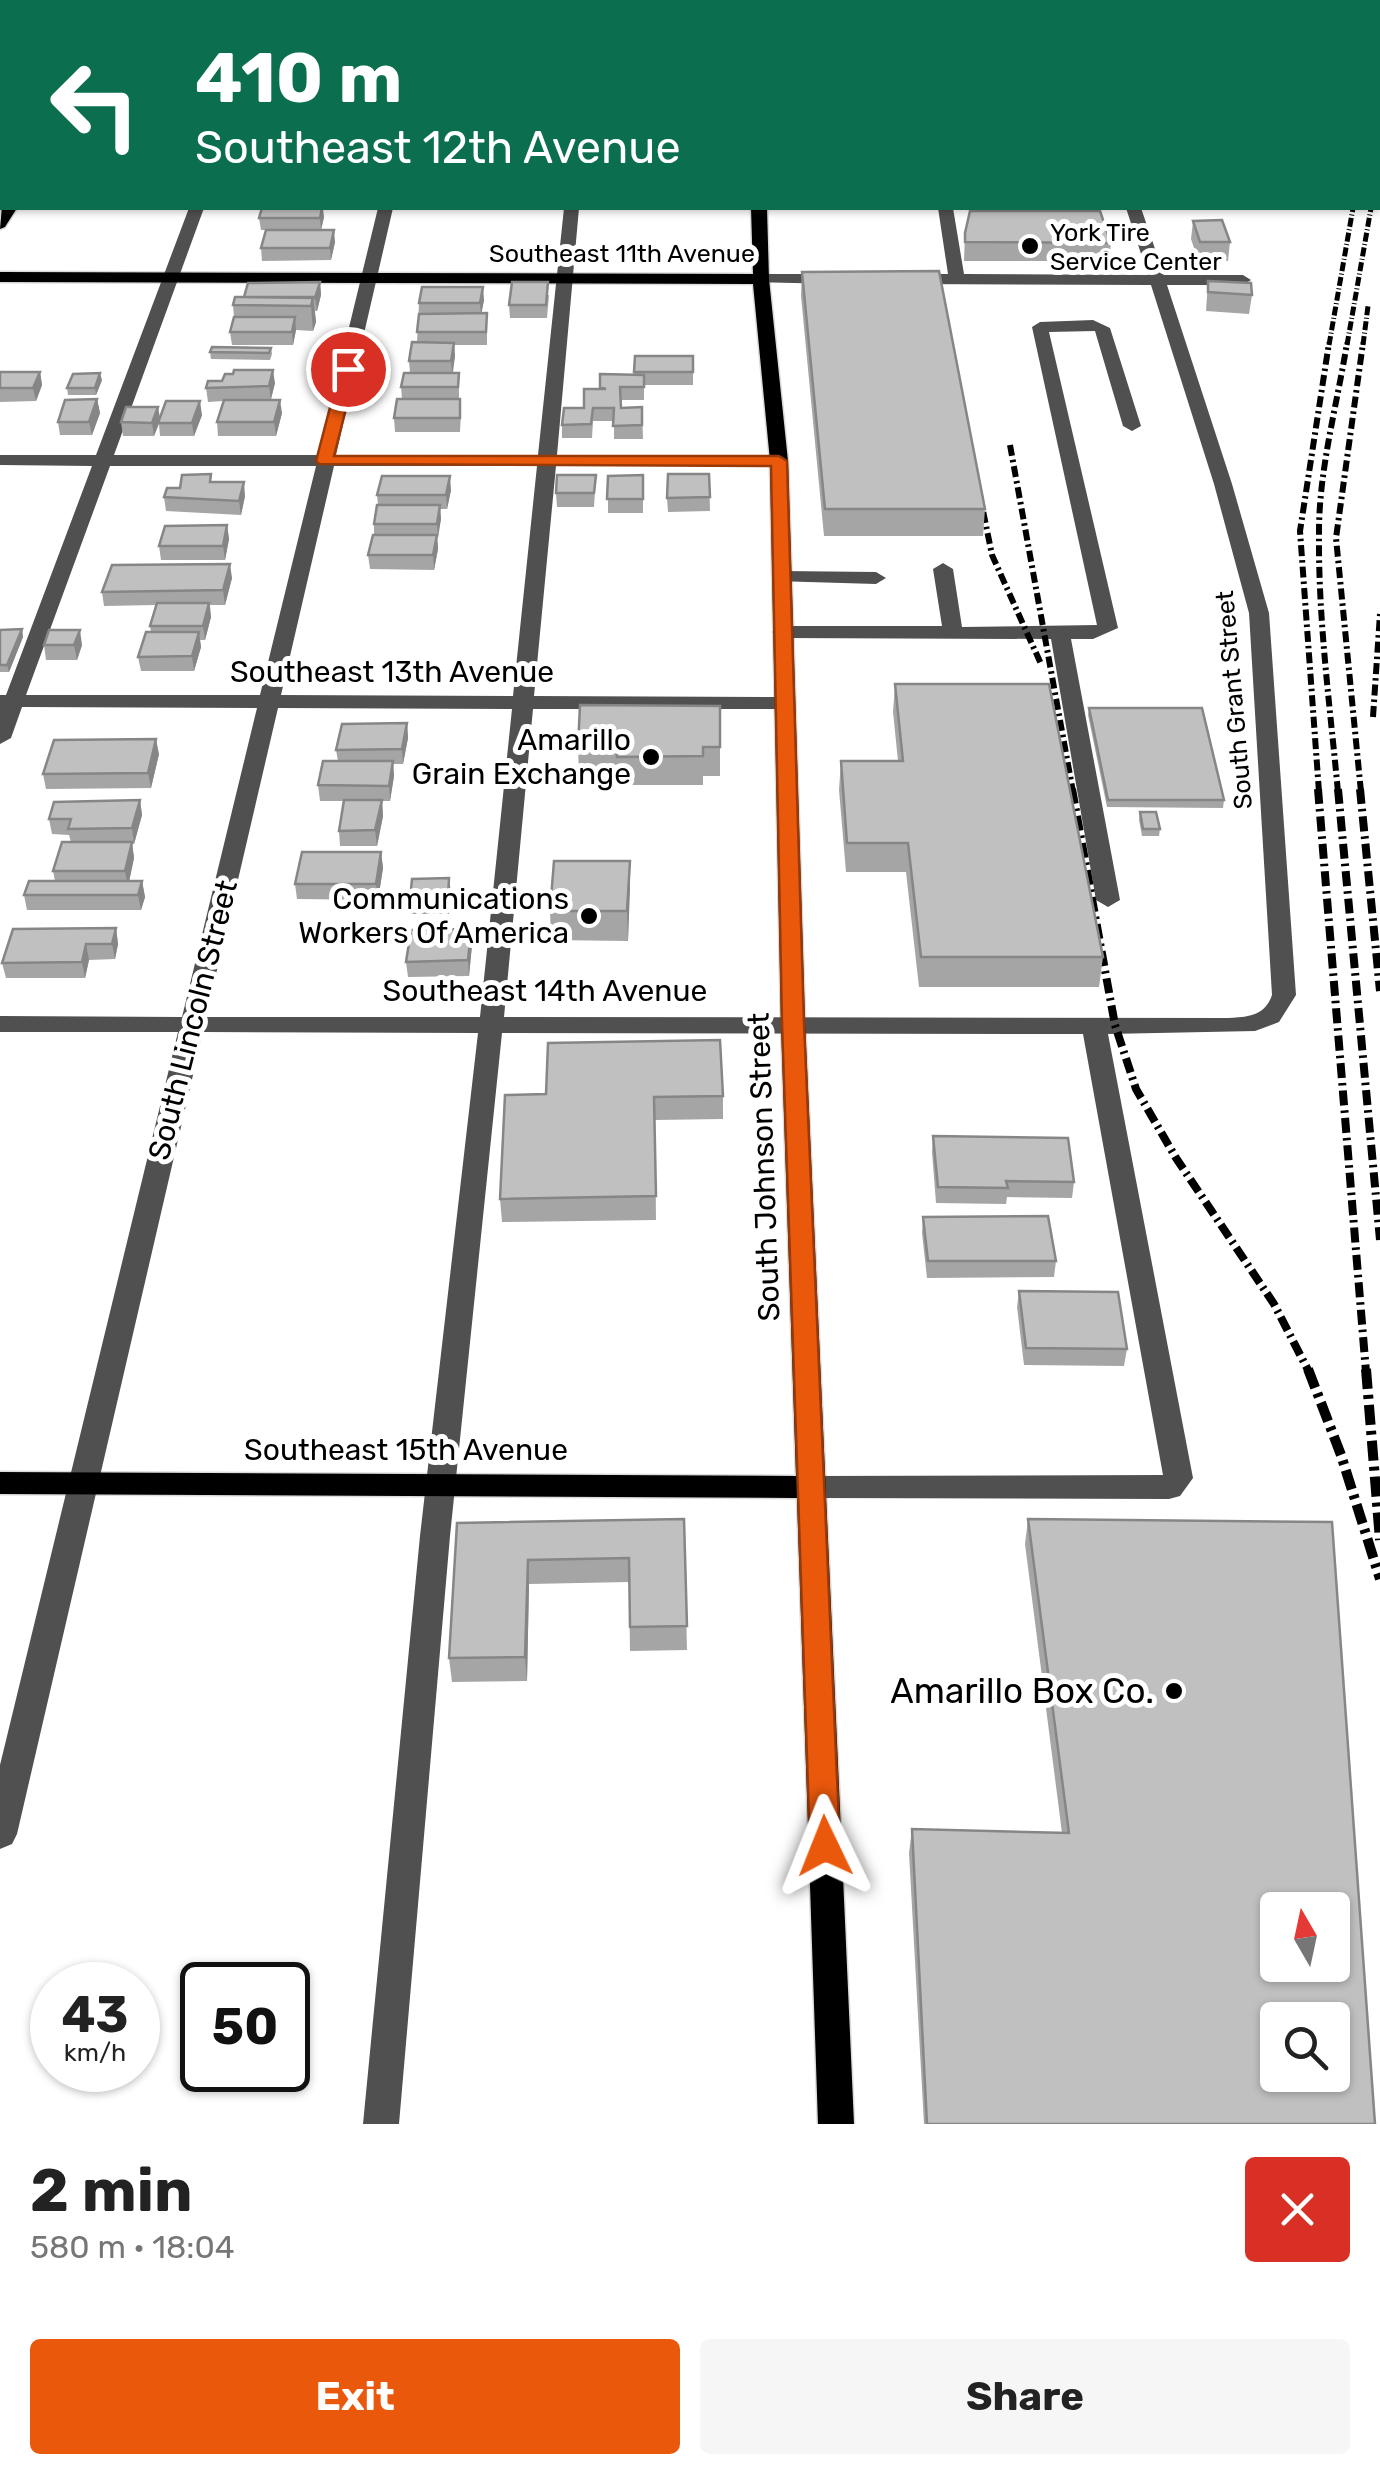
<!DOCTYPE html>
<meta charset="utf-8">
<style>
:root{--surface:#fff;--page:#f6f6f6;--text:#222;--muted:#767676;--accent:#ea580c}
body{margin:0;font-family:Rubik,sans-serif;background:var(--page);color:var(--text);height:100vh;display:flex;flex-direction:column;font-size:38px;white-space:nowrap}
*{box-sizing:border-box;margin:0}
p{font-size:32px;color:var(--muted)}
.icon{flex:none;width:55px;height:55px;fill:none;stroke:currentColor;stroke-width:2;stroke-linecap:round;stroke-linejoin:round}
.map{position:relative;height:2124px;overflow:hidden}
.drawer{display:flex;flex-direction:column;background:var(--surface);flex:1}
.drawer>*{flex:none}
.top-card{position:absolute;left:0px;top:0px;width:1380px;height:210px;box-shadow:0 2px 8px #0004;background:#0b6e4f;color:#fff;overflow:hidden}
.needle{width:65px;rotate:351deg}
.controls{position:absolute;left:1260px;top:1892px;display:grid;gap:20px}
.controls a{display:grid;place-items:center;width:90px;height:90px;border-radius:10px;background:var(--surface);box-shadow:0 2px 8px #0004;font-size:50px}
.speed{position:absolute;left:30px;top:1962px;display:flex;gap:20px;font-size:50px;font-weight:700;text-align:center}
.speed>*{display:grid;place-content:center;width:130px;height:130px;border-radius:50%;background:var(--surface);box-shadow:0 2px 8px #0004;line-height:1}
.speed small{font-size:25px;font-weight:400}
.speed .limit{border:5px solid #111;border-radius:15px;background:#fff;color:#111}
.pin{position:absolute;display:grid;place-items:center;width:85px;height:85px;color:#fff;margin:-42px;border:5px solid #fff;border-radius:50%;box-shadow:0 2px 10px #0007}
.me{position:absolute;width:110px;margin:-55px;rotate:358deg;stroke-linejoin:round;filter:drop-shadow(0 0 8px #0008)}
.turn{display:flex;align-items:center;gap:35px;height:210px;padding:0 30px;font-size:45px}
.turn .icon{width:130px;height:130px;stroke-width:2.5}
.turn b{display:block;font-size:70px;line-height:85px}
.round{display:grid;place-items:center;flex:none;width:105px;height:105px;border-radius:10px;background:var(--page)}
.head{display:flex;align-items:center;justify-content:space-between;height:170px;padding:0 30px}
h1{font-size:60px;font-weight:700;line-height:75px}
.action{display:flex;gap:20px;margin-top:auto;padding:20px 30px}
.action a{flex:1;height:115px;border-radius:10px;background:var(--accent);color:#fff;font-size:40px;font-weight:700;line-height:115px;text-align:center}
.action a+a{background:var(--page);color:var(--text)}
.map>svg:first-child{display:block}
</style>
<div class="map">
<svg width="1380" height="2124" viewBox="0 0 1380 2124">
<rect width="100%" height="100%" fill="#fff"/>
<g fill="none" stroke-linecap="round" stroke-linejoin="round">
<!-- major casing -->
<g stroke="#dbdbdb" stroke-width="3">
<path id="major" d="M426,0H440V2H427Z
M744,0H758V2H745Z
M1378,123H1380V131H1378Z
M0,126H2V134H0Z
M2,206L17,208L5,227L0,229Z
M751,208H767L769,279L788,461L805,1023L854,2124H818L797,1498L0,1494V1472L796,1476L781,1023L770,461L753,284L0,282V272L753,274Z"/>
</g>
<!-- minor -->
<path fill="#505050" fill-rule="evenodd" d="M904,0H918L919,2H906Z
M1061,0H1075L1076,2H1063Z
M0,7H2V15H0Z
M189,208H204L114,455H318L378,208H393L336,455H538L564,208H579L557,455L779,456L788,461L779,466H556L534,696L783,697L793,703L783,709H533L504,1017L1228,1018C1248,1017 1265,1016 1272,995L1249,613L1214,484L1151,285L906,284L898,279L906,274H948L938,208H953L964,274L1148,275L1126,208H1141L1164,275H1243L1251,280L1243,285H1167L1232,484L1269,613L1296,995L1279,1022L1255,1031L1108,1034L1193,1478L1180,1496L1169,1499L811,1498L800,1495L796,1487L800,1479L811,1476L1163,1475L1083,1034L502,1033L450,1536L399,2124H363L420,1536L478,1033L203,1032L17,1834L12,1844L0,1849V1765L178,1032H0V1016L182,1017L257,708L22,707L11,738L0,744V695H6L92,466L0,465V455H96ZM110,466H316L260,695H26ZM334,466H537L513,696L281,695ZM278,708L512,709L480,1017H206Z
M761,274H836L844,279L836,284L755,282L753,279Z
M1093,320L1110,328L1141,426L1132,431L1123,426L1095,331L1049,332L1118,628L1093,639H1071L1120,900L1108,907L1096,900L1051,639L782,638L772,632L782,626H942L933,569L943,563L953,569L962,627L1097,625L1032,327L1040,322Z
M781,571L876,572L886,578L876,584L774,581V573Z"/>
<!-- major -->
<use href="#major" fill="#000" fill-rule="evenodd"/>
<!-- rail-far3 -->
<path stroke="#000" stroke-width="5" stroke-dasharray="9 2.5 1 2.5" stroke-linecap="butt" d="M1378,76L1380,64
M1378,167L1380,153
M1329,345L1353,208
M1347,345L1371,208
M1363,345L1368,306"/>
<!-- rail-far2 -->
<path stroke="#000" stroke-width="6" stroke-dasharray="11 4 2.5 4" stroke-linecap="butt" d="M1010,445L1073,792
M979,491L992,555L1041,664
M1373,717L1380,614
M1319,792L1300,531L1329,343
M1338,792C1330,706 1318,619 1319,532C1319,469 1337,405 1347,343
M1361,792L1336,538L1363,343"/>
<!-- rail-far1 -->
<path stroke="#000" stroke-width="8" stroke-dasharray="15 5 2.5 5" stroke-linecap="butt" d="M1072,789L1115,1025L1136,1089L1176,1158L1274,1304L1309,1372
M1318,789L1366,1372
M1338,789L1380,1240
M1360,789L1380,991"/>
<!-- rail -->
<path stroke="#000" stroke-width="10" stroke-dasharray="20 6 4 6" stroke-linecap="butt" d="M1308,1369L1341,1455L1380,1579
M1366,1369L1380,1540"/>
</g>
<!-- wall -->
<path fill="#a5a5a5" d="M784,0H899V1Z
M936,0H1035L937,1Z
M262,208H323L324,217L321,230L335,242L331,260L262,261L261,248L266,230H261L259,218Z
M1193,221L1230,242L1228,261L1198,260L1191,239Z
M965,233L1111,243L1109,261H964Z
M802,272L985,509L983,536H824L801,296Z
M1208,281L1252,295L1249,314L1206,311Z
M320,282L321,295L317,311H315L316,322L313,331L296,330L293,345H232L230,332L234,317L233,305L244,297Z
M549,295L547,318H510L509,305Z
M484,300L481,313H487V345H454L455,356L453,373H459V399H460L461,412L460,432H395L394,418L402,399L401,387L410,373L409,361L417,342L419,303Z
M271,348L272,354L270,360L211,359L210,352Z
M635,356H693V385H644V400H620L621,408L642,407L643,439H614V421H593L592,438H562V425L584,408L600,389V374L634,375Z
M0,372H40L42,385L36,401L0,402Z
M102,380L96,395H68L67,388Z
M275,383L271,399L282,413L276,436H218L217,422L223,401L208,402L206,388Z
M97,399L100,413L92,435H60L58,422Z
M158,407L160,418L202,415L194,436H160L159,424L154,436H123L121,422Z
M709,474L710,511L668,512L667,498Z
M596,475L594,507H557L556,493Z
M643,475V513H608V476Z
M212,482L245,496L241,515L166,511L164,497L180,488Z
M451,490L447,509H440L441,519L437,538L438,549L434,570L370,569L368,555L374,535V524L378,505L377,495Z
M227,525L229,539L225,560H161L159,546Z
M232,578L225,605H210L211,617L205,640H200L201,647L194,671H141L138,657L151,632L150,626L156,605L104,606L102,592Z
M22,629L23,637L9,672H0V630Z
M44,645H82L77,660H46Z
M895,684L1103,957L1099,987H919L906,872H846L839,790L841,761H898L893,712Z
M720,706V776H703V785H618L617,775H579L578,747Z
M1089,708L1224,800L1223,808L1107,807L1088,715Z
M407,723L408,738L403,764H393L394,776L390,801H382L383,816L377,846H340L339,831L344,801H320L318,785L338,761L336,750Z
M159,754L151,788L46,789L43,774Z
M140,800L142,815L134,844H132L134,858L129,881H142L145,897L141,910H27L24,895L55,881L53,871L71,842L69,835L52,834L49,819Z
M1140,812L1160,829L1159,836H1142L1139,820Z
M381,852L383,868L378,900L297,899L295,884Z
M630,861L628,941L551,940L550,911Z
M449,878L451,894L449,914H411L410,899Z
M116,928L118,944L115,959L89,960L85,978H6L2,963Z
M472,945L469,976L408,977L406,962Z
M505,1095L723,1096V1119L655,1120L656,1220L502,1222L500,1199Z
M933,1136L1074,1182L1072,1198L1007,1197L1006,1204L936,1203L932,1152Z
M923,1217L1056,1261L1054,1277L927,1278L922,1233Z
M1019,1291L1127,1349L1124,1366L1024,1365L1017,1307Z
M684,1519L687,1650L630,1651L629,1582L529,1584L527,1681L452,1682L449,1658L457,1523Z
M1028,1519L1375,2124H924L909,1853L912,1829L1062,1833L1025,1544Z"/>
<!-- shaded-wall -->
<path fill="#868686" d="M322,208L324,217L321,230L320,218Z
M334,230L335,242L331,260L330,248Z
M320,282L321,295L317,311L315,298Z
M483,287L484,300L481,316L480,303Z
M313,297L316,322L313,331L311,306Z
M295,317L296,330L293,345L292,332Z
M454,343L455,356L452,374L451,361Z
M273,370L275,383L271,399L269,386Z
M40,372L42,385L36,401L33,388Z
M100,373L102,380L96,395L95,388Z
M97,399L100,413L92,435L89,422Z
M280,400L282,413L276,436L274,422Z
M200,401L202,415L194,436L192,423Z
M158,407L160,420L154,436L152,423Z
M450,476L451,490L447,509L446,495Z
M244,482L245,496L241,515L239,501Z
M440,505L441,519L438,538L437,524Z
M227,525L229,539L225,560L223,546Z
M437,535L438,549L434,570L433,555Z
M230,564L232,578L225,605L223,590Z
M209,603L211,617L205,640L203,626Z
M22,629L23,637L9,672L7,665Z
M80,630L82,645L77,660L74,645Z
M199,632L201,647L194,671L192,656Z
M407,723L408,738L403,764L402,749Z
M156,739L159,754L151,788L148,773Z
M393,761L394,776L390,801L389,786Z
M140,800L142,815L134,844L132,828Z
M382,800L383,816L377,846L375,830Z
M132,842L134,858L128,887L125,871Z
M381,852L383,868L378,900L376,884Z
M630,861V890L628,941L627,911Z
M449,878L451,894L449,914L448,898Z
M142,881L145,897L141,910L138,895Z
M116,928L118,944L115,959L112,944Z
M471,929L472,945L469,976L468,960Z
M86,944L89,960L85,978L82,962Z
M528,1560L529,1584L527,1681L525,1657Z"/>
<!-- building -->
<path fill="#c0c0c0" stroke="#868686" stroke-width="2.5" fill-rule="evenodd" d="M262,208H322L320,218H259Z
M970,211H1100L1111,243L965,242V233Z
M1222,220L1230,242H1200L1193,221Z
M266,230H334L330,248H261Z
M939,271L985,509H825L802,272Z
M1208,281L1251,283L1252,295L1208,292Z
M320,282L315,298L244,297L248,283Z
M512,282H548L546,305H509Z
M422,287H483L480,303H419Z
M235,297H313L311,306L233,305Z
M487,313L486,332H417L419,314Z
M234,317H295L292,332H230Z
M412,342L454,343L451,361H409Z
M212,347L271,348L269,353L210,352Z
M635,356H693V372H634Z
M234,370H273L269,386L206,388L208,381H222L225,374H233Z
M0,372H40L33,388H0Z
M100,373L95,388H67L73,374Z
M404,373H459L458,387H401Z
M600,374L644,375V387H620L621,408L642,407V425L613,426L614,408H593L591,424L562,425L564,408H584V389H606L600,387Z
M97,399L89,422H58L65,400Z
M397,399H460V418H394Z
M224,400H280L274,422H217Z
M166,401H200L192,423H158Z
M126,407H158L152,423L121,422Z
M211,474L210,482H244L239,501L164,497L167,488H180L182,475Z
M668,474H709L710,497L667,498Z
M557,475H596L594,493H556Z
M643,475V499H607L608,476Z
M382,476H450L446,495H377Z
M377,505H440L437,524H374Z
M227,525L223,546H159L165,526Z
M373,535H437L433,555H368Z
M230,564L223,590L102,592L112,565Z
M157,603H209L203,626H150Z
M22,629L7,665H0V630Z
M49,630H80L74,645H44Z
M146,632H199L192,656L138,657Z
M895,684H1049L1103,957H921L908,843H847L841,761H903Z
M580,705L720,706V747H703V756L617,757V747H578Z
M1089,708H1202L1224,800H1108Z
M407,723L402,749L336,750L342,724Z
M156,739L148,773L43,774L54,740Z
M323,761H393L389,786L318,785Z
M140,800L132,828L68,829L71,819H49L54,802Z
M344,800H382L375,830L339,831Z
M1140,812H1156L1160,829H1143Z
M62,842H132L125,871H53Z
M302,852H381L376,884H295Z
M554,861H630L627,911H550Z
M449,878L448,898L410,899L412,879Z
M29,881H142L138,895H24Z
M116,928L112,944H86L82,962L2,963L13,929Z
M471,929L468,960L406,962L411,930Z
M720,1040L723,1096L654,1097L656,1196L500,1199L505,1095L546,1094L548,1043Z
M933,1136L1068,1138L1074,1182L1006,1181L1008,1188L938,1187Z
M1048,1216L1056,1261H928L923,1217Z
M1019,1291L1118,1292L1127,1349L1026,1348Z
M684,1519L687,1626L630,1627L629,1558L528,1560L525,1657L449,1658L457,1523Z
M1028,1519L1332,1522L1375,2124H927L912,1829L1069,1833ZM1278,1910H1332V1965H1278ZM1278,2020H1332V2075H1278Z"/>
<!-- route -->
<path fill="#ea580c" stroke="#983908" stroke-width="2.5" d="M348,364L356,369L334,456H779L787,461L804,1023L840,1846L836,1855L825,1859L814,1855L810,1846L782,1023L771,466L319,464L316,461L340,369Z"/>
<!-- markers -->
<g fill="#000" stroke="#fff" stroke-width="4">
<circle cx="1030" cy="246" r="10"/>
<circle cx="651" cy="757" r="10"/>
<circle cx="589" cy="916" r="10"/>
<circle cx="1174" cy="1691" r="10"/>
</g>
<g text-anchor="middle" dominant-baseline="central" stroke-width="10" stroke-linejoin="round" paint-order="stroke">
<!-- far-poi labels -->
<g font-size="25" fill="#000" stroke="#fff" text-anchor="start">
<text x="1050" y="232">York Tire<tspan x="1050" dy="29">Service Center</tspan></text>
</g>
<!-- far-street labels -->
<g font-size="25" fill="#000" stroke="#fff">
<text x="622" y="253">Southeast 11th Avenue</text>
<text transform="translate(1234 700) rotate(-95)">South Grant Street</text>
</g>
<!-- street labels -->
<g font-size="30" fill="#000" stroke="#fff">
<text x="392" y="672">Southeast 13th Avenue</text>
<text x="545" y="991">Southeast 14th Avenue</text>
<text transform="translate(193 1020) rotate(-76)">South Lincoln Street</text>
<text transform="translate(764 1167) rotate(-92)">South Johnson Street</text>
<text x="406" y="1450">Southeast 15th Avenue</text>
</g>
<!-- poi labels -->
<g font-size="30" fill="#000" stroke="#fff" text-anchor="end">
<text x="631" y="740">Amarillo<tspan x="631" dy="34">Grain Exchange</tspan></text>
<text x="569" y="899">Communications<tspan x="569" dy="34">Workers Of America</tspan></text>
</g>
<!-- near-poi labels -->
<g font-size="35" fill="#000" stroke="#fff" text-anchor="end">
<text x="1154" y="1691">Amarillo Box Co.</text>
</g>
</g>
</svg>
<div class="controls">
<a><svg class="needle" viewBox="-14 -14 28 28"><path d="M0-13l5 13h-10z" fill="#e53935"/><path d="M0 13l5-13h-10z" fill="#767676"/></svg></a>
<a><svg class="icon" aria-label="search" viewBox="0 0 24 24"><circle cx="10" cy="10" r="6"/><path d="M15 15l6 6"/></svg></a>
</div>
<div class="speed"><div>43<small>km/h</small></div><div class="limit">50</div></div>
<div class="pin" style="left:348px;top:369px;background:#d93025"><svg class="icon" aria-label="arrive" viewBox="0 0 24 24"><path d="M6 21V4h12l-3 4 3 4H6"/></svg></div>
<svg class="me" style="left:825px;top:1846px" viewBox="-20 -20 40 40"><path d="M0-17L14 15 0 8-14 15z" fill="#ea580c" stroke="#fff" stroke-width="4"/></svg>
<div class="top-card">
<div class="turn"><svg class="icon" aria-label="left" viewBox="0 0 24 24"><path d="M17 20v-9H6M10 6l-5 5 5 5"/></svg><div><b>410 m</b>Southeast 12th Avenue</div></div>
</div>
</div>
<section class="drawer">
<div class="head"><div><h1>2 min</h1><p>580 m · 18:04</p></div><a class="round" style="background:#d93025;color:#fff"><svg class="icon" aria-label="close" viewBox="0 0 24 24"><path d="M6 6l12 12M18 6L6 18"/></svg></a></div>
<div class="action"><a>Exit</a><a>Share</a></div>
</section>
